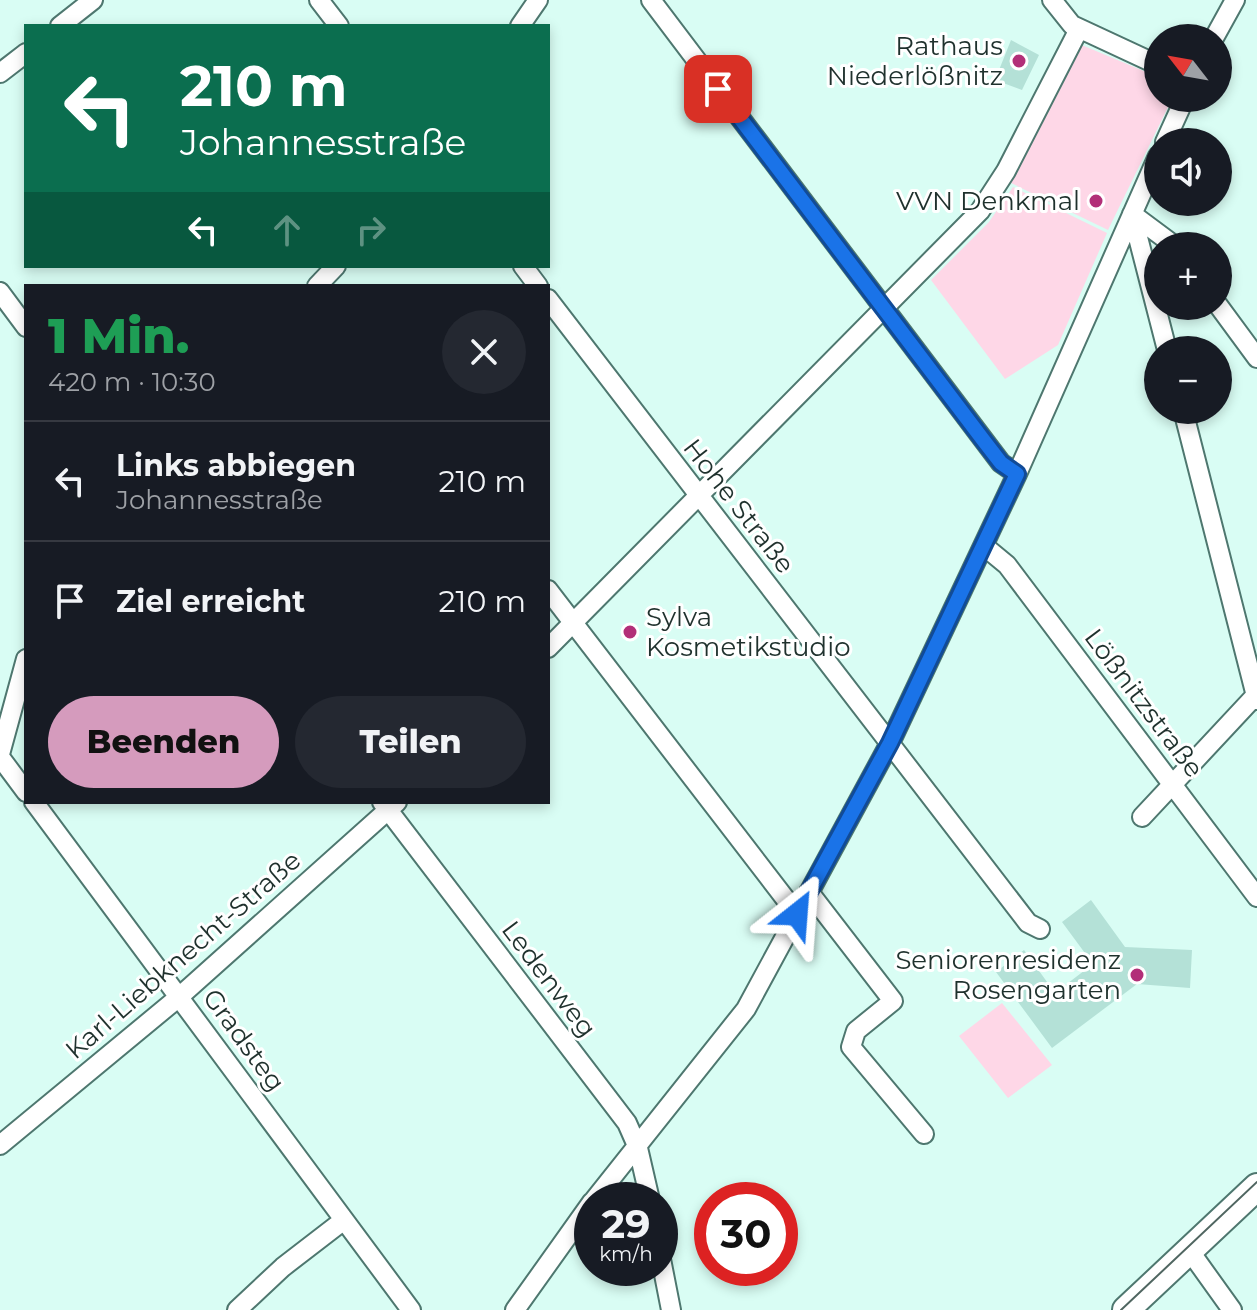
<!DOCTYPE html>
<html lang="de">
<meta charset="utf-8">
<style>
:root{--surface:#171b24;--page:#242831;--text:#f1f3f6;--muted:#9ea1a6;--line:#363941;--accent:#d59bbd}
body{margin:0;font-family:Montserrat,sans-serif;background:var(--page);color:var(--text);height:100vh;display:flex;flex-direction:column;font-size:30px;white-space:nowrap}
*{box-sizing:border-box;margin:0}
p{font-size:26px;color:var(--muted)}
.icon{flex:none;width:44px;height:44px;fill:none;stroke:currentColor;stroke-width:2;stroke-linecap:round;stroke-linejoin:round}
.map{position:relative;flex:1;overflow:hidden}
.panel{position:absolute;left:24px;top:284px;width:526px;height:520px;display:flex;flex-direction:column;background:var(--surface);border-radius:0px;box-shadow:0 4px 12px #0003}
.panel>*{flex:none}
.hud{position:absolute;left:24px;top:24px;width:526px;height:244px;border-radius:0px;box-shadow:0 4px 12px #0003;background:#0b6e4f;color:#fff;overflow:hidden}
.needle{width:52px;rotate:301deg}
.buttons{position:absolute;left:1144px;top:24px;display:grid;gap:16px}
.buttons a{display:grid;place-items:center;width:88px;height:88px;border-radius:50%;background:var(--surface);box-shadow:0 4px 12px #0003;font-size:40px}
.speed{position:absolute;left:574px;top:1182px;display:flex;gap:16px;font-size:40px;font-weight:700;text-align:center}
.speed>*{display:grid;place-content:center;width:104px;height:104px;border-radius:50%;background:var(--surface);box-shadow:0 4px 12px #0003;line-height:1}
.speed small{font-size:20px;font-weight:400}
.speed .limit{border:12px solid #d22;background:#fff;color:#111}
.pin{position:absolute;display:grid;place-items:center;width:68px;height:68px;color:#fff;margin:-34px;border-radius:16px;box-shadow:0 4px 12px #0006}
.me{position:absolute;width:88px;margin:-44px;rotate:28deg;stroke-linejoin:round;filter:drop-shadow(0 0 6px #0008)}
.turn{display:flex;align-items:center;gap:28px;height:168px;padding:0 24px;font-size:36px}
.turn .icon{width:104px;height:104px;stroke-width:2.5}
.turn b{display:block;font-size:56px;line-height:68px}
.lanes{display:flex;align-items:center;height:76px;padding:0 24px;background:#0003;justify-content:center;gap:40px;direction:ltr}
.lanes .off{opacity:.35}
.round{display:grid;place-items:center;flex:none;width:84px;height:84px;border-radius:42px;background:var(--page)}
.headline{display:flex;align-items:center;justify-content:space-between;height:136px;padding:0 24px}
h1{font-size:48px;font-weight:800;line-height:60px;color:#1e9e55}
.primary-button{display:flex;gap:16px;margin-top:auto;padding:16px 24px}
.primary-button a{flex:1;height:92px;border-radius:48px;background:var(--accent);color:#111;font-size:32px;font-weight:800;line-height:92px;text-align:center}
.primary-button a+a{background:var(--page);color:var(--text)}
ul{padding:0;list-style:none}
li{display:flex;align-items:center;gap:24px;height:120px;padding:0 24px;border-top:2px solid var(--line)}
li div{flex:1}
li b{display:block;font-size:30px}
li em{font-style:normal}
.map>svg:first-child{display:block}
</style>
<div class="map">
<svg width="1257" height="1310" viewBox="0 0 1257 1310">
<rect width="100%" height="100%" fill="#d9fdf4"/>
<!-- green -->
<path fill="#fed7e7" d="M1077,43L1158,77V98L1171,101L1108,230L1009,182Z
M1013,187L1107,233L1058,345L1005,379L931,280L989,222Z
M1002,1003L1052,1065L1008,1098L959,1036Z"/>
<!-- building -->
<path fill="#b4e1d7" d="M1011,40L1039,55L1022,90L995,80Z
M1091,900L1125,947L1192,950L1190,988L1137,984L1052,1048L996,972L1024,950L1055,993L1093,964L1062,922Z"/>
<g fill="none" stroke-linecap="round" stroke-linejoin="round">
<!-- minor casing -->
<g stroke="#4e776f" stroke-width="22">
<path id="minor" d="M319,0L339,26
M651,0L1001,463L1017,474
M1052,0L1072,25L1158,65
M60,26L93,0
M520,26L538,0
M1214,38L1235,0
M0,73L26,53
M1165,142L1185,98
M1132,214L1167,350
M1132,214L1175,246
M523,266L538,286
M317,286L336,266
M0,292L26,327
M548,299L1028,923L1040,929
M1218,305L1257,358
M1183,410L1257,700
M984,546L1007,565L1257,897
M548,590L797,914
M548,648L980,211L1006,171L1079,29
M0,754L26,659
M0,757L26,792
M34,802L411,1310
M382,802L627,1123L638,1148L650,1200
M1142,817L1256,695
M809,892L893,1001L856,1031L851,1047L924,1134
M0,1145L179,997L397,802
M594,1200L746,1009L890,743L1017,474L1158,156
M1189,1250L1232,1310
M660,1254L671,1310
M237,1310L283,1267L344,1220
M515,1310L592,1202"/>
</g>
<!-- secondary casing -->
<g stroke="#4e776f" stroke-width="30">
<path id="secondary" d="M1126,1310L1257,1187"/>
</g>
<!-- minor -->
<use href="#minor" stroke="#fff" stroke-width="18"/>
<!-- secondary -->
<use href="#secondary" stroke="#fff" stroke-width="26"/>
<!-- tram -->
<path stroke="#506661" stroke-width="2" d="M1121,1310L1257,1182"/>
</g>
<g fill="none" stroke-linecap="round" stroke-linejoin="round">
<!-- route casing -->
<g stroke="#114b97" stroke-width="20">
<path id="route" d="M718,89L984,441L1001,463L1017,474L890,743L797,914"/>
</g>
<!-- route -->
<use href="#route" stroke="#1a73e8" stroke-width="14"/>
</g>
<!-- markers -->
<g fill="#b22f78" stroke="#fff" stroke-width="3">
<circle cx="1019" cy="61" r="8"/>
<circle cx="1096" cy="201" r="8"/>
<circle cx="630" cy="632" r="8"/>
<circle cx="1137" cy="975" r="8"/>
</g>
<g text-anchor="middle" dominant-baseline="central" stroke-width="6" stroke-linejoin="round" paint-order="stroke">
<!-- poi labels -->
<g font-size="26" fill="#1f312d" stroke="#fff" text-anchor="end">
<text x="1003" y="46">Rathaus<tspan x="1003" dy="30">Niederlößnitz</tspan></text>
<text x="1080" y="201">VVN Denkmal</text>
<text x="646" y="617" text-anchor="start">Sylva<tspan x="646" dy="30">Kosmetikstudio</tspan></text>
<text x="1121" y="960">Seniorenresidenz<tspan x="1121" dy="30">Rosengarten</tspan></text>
</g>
<!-- street labels -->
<g font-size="26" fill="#1f312d" stroke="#fff">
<text transform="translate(739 506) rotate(52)">Hohe Straße</text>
<text transform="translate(1144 703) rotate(53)">Lößnitzstraße</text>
<text transform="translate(183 955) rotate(-41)">Karl-Liebknecht-Straße</text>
<text transform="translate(549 979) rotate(53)">Ledenweg</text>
<text transform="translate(244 1040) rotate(54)">Gradsteg</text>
</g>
</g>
</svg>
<div class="buttons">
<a><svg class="needle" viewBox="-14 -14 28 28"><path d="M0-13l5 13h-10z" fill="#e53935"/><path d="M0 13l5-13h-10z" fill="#9ea1a6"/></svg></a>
<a><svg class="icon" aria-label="sound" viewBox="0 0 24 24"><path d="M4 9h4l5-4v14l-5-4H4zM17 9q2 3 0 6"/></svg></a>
<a>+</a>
<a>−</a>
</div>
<div class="speed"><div>29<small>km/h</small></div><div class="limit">30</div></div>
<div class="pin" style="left:718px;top:89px;background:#d93025"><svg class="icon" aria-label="arrive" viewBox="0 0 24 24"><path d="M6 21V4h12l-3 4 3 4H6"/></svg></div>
<svg class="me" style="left:797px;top:914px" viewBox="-20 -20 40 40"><path d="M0-17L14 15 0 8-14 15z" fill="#1a73e8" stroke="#fff" stroke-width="4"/></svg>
<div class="hud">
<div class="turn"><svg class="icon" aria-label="left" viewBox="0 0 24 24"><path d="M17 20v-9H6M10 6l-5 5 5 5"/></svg><div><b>210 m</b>Johannesstraße</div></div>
<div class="lanes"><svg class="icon" aria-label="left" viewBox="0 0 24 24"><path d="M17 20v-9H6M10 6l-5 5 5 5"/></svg><svg class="icon off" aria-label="ahead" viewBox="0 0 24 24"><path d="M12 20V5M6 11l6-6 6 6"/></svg><svg class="icon off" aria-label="right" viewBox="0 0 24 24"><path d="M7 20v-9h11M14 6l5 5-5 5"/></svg></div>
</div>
<section class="panel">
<div class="headline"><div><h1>1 Min.</h1><p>420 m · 10:30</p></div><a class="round"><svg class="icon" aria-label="close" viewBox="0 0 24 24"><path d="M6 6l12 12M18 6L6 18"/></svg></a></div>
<ul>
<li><svg class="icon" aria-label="left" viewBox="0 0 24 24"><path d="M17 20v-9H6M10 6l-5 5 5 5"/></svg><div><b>Links abbiegen</b><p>Johannesstraße</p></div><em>210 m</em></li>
<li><svg class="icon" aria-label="arrive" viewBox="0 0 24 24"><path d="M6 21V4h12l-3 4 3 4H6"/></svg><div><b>Ziel erreicht</b></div><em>210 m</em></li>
</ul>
<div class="primary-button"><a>Beenden</a><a>Teilen</a></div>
</section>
</div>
